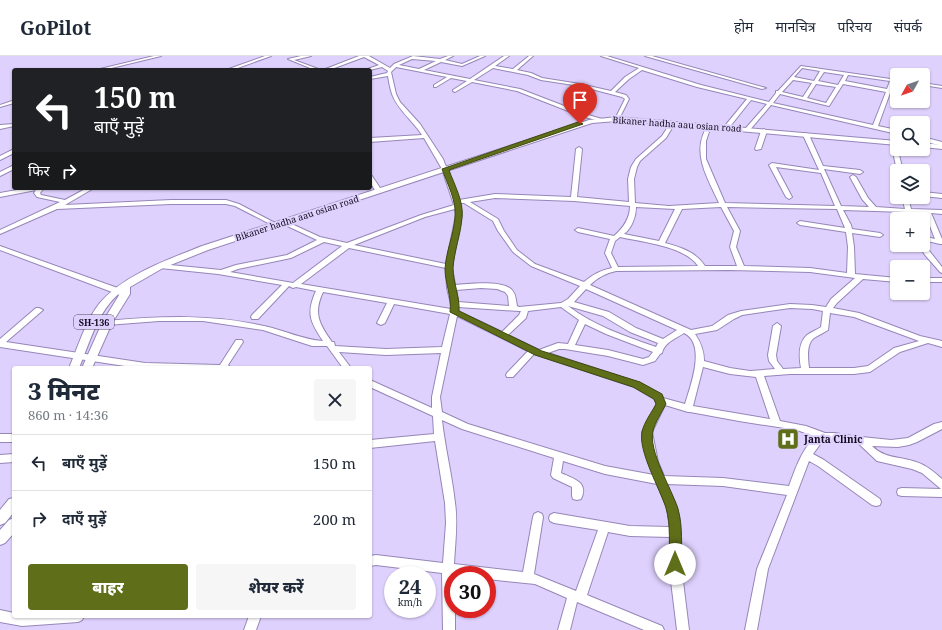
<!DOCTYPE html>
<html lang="hi">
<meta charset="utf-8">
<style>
:root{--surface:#fff;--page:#f6f6f7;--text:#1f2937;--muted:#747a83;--line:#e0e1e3;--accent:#5f6e19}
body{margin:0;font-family:"Noto Serif","Noto Sans Devanagari",serif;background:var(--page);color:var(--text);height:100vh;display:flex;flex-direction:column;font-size:15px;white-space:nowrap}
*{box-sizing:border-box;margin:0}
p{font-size:13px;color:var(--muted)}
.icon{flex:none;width:22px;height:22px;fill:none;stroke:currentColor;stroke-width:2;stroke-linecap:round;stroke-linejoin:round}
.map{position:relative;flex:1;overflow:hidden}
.details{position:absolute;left:12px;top:310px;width:360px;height:252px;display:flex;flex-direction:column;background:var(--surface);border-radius:4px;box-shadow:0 1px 3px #0004}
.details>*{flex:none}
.hud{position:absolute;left:12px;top:12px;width:360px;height:122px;border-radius:4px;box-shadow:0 1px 3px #0004;background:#202124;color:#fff;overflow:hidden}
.needle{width:26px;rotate:230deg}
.tools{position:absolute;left:890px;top:12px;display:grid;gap:8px}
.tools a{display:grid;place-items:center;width:40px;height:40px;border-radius:4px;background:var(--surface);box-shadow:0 1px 3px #0004;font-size:20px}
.speed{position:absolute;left:384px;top:510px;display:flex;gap:8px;font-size:20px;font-weight:700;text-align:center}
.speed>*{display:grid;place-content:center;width:52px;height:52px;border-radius:50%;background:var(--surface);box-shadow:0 1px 3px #0004;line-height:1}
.speed small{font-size:10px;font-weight:400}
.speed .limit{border:6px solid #d22;background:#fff;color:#111}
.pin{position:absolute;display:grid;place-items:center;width:34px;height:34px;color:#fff;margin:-41px -17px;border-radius:50% 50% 50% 0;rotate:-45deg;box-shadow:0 0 4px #0007}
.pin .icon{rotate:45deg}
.me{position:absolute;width:44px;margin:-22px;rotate:0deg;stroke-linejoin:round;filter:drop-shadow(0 0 3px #0008)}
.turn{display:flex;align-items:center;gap:14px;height:84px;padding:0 16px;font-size:18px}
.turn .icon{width:52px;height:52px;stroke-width:2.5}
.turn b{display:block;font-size:28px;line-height:34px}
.then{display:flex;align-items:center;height:38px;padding:0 16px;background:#0003;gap:8px;font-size:15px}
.round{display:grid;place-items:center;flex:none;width:42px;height:42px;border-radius:4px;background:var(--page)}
.overview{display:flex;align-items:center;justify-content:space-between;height:68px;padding:0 16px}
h1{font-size:24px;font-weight:800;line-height:30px}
.primary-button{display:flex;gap:8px;margin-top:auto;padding:8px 16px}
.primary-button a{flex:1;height:46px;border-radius:4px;background:var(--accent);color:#fff;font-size:16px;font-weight:800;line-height:46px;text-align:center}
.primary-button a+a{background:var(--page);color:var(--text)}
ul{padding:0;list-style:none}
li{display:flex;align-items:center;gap:12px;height:56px;padding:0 16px;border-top:1px solid var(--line)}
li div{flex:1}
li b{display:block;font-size:15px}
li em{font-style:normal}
header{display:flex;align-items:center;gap:24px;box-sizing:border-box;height:56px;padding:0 20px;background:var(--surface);border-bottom:1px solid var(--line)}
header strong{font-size:19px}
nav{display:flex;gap:22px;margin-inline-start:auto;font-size:14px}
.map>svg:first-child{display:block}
</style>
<header>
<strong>GoPilot</strong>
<nav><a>होम</a><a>मानचित्र</a><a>परिचय</a><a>संपर्क</a></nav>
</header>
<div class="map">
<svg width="942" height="574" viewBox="0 0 942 574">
<rect width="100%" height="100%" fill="#dfd1fd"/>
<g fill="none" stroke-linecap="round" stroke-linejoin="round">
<!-- minor casing -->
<g stroke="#9686b8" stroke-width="2">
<path id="minor" d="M154,0H161L103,14H96Z
M265,0H271L232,14H226Z
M301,0H311L294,4L321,14H315L288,3Z
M359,0H369L390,12L394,8L413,0L440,3L448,0H453L445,4L462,8L480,0H485L462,10L441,6L424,14L470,23L504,0H509L495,10L513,13L529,0H533L517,14L531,17L542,22L580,28L611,35L625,21L639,12L601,0H607L701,29L769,46L776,37V35H778L801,10L897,24V26H894L878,70L897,74V78L771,49L749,75H745V73L767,48L751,44L728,73H724V71L747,43L697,31L642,14L629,23L615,36L626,39L629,43L619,63L617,64L615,63L625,43L622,41L580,30L541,24L528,19L493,12L474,24L520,33L585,58L602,63V64L600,65L581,60L517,35L472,26L455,36L453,35V34L467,25L451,22L436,31H434V29L447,21L396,11L391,16L396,38L400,46L420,68L443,103L459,144L495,138L571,141L576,93L579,91L582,93L577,141L629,146L628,123L631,111L636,103L662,80L671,66H673L675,67L666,82L640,105L637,111L634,123L635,147L669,150L719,147C710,127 694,102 703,79C705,75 705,71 709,69L711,70L706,85V103L725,147L835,150L821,117L776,111L792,141L789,143L786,141L769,109L772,107L819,114L803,79L806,77L809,79L823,110L860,114L863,116L860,118L824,113L841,150L869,151L862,143L850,121L853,119L856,121L868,142L876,151L905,153L902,141H908L911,153L942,154V158L931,157L942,183V188H940L923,184V180L935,183L925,157H912L914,163H908L906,156L843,154L851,169L852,173L880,177L883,179L880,181L852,177L854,191L855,218L897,222V226L863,223L837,247L833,252L859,257L920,280L942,285V291L928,287L900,296L870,316L854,318H790L764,320L780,365L806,370L825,377H835L852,380L891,384L908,382L934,368L942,366V373L917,386L909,389L898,391L872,390C885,403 899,400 916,406C926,409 934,416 942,423V441L902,440L898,439L897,436L898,433L902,432L941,433L922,417L912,413L877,405L859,388L828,384L821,387L813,398L824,404L880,443L881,446L880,449L876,450L872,449L818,410L809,405L768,513L757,574H745L757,513L787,439L723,430L667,428L677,451L680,465L682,517L689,574H677L670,517V481L630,480L608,476L587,539L662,570L664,574H644L577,546L570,574H558L567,542L535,528L487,523V519L454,518L453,553H455V574H443L442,517L376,509L370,510V500L376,499L443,507L446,467L445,447L435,385L370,392V384L434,378L433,360L370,331V324L432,352V341L441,297L386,299L339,296L351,312H343L327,290H312L263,274L203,265H159L107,269L103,267L107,265C161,260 211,258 264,270C284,274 303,284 323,285C310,266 306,257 316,235L296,231L293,232L289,230L258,263H252L251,261L252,259L282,229L218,218L160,212L157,210L160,208L221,214L236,209L287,199L317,184L281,167V165L283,164L320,181L347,187L421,159L454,149L442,113L424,82L370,86V82L422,79C413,65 397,53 392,38C390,32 389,26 388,20L370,23V21L387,17L388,15L382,11L370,14H365L379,9L364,1L329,14H323ZM412,3L436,5L419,13L399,9ZM802,12L820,15L814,25L794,21ZM824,16L844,19L838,29L818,25ZM848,19L890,25L887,33L845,25ZM793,24L812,27L803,41L782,36ZM816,28L836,31L826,47L807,42ZM843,28L886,36L873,69L773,47L780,38L829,50ZM495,142L574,145L630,150C630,163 623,172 614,180L578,172L575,174L578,176L610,183L605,197L612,212C601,214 592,219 584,226L535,208L517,194L504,175L498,163L470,146ZM460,147H464L493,165L498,175L513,196L531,210L580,230L568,243L561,247L519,251L517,250C516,245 516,237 511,233C500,224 468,228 455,229L452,211L462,159ZM636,151L675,153L659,185L624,178C632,172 636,160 636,151ZM721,151L734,175L730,191L737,210H705C696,196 680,191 665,187L682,153ZM727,151L837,153L845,172L800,165L797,167L800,169L846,176L848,191L847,217L810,212L744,210L736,191L740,175ZM455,153L456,159L446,208L354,189L425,161ZM620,181C642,186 685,190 698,210L618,211L611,197L615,185ZM324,186L342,190L293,227L230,216L238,213L291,202ZM349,192L446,212L447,232L451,248V253L301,228ZM729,214L810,216L855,222L831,243L826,251L812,249L790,248L741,255L728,259L712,270L691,274L590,229C597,222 606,217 616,215ZM481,232L497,233L505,236L508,240L509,250L458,246L456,234ZM586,233L677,274L663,283L636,272L609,256L574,246ZM323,236L387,247L377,267L381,269L385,267L394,248L450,258L442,291L386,293L335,290L334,286H332C319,268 313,257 323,236ZM568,250L603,260L630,276L658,287L656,291C625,280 594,270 568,250ZM458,251L519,255H521L519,259L502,276L458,255ZM561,251L579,264L568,288L558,287L539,294L508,279L526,262L528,255ZM790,252L812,253L823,255L821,271C817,274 811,276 807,279C798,287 799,301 801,312L783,313L777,305L776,299L781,270L777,267L773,270L768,299L769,305L775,313L750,315L730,312L704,305C704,295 701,287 695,278L717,274L734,263L742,259ZM830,257L854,261L919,285L894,292L868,310L854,312H809C808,303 806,288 814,282C818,279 824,277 828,274ZM457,260L528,295L507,317L506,319L507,321H513L534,298L634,331L654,343L657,348L642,376L648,406L654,419L605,410L468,368L442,356L440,341ZM585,268L606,278L653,296L649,301L643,303L608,294L575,289ZM684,277C707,288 690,331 685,348L663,342L661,339L640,327L548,297L559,293H565L608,300L643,309L655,305L660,298L662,297C664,287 675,283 684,277ZM703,311L730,318L756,321L770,363L693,350ZM665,349L688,356H690L739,365L797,374L816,381C802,392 795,414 789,430L723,422L664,420L658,406L652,376ZM442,364L462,373L554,402L551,419L553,422L572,431V440L573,443L577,444L581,443C589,426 574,423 561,417L563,405L605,418L657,428L667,451L670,471L630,470L554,457L550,459L549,462L550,465L554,467L598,474L576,535L534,518L543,461L542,458L538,456L534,458L533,461L523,516L454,508C455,488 458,467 455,447C452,419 445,392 442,364Z
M645,0H652L766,32L762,33Z
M923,27L942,30V32L923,29Z
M12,45H14V47L0,51V49Z
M14,68V70L0,73V69Z
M764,73L767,75L761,93L756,94L755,93L761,75Z
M923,81L942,86V90L923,85Z
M891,86L896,87L903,115H897Z
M14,93V97L0,104V100Z
M14,109V113L0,120V116Z
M370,119L372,120L382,135L381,136L379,137C373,134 370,126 370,119Z
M28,132H44L40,137L41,139L65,144L87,132H94L65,149L171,144H226L239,148L279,169L276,171L274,170L235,150L226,148H171L57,153L0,178V174L60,146L37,141L34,137L36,134L0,141V137Z
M923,136L942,138V142L923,140Z
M923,187L942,211V217L940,216L925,199L919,189H923Z
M0,190L126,235L127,237L126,239H120L0,194Z
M923,222H942V226H923Z
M36,252H39L43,254L6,286L145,307L220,309L236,284H242L243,286L228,309L231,312H138L0,291V283Z
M0,378H14V386H0Z
M14,398V406L0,407V399Z
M0,554L14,557V560H84L82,564L78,566L22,570L0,566Z
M249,560H261L256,574H244Z"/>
</g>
<!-- major casing -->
<g stroke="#9686b8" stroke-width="2">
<path id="major" d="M617,61L897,85V89L637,66L617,65L592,67L208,194L163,212L130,231V238L112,267L92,312H82L102,267L121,236C98,254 90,286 79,312H69C78,291 85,266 99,248C123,219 167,204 202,190L589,64Z
M923,87L942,89V93L923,91Z
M14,442V456L5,467L0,469V454L9,443Z
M14,462V477L5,487L0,489V474L9,464Z"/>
</g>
<!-- minor -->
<use href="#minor" fill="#fff" fill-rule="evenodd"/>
<!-- major -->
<use href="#major" fill="#fff" fill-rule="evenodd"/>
</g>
<!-- route -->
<path fill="#5f6e19" stroke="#3e4810" d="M578,66L583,68L449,114C454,128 464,146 462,161C461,178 454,195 453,212C453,227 460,240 459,255L542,295L640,326L662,338L666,348C662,356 655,366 653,375C648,394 672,434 678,453C683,471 681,490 682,508L680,512L675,514L671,512L669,508C669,489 671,470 666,452C660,433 638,395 642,376C644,366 652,356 656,348L654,343L633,331L535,299L450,256C452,241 445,227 445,213C446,195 454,178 455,161C457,146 447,127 442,113Z"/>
<!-- icons -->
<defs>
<g id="hospital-square" transform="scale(1.15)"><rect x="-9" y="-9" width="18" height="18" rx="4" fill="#5f6e19" stroke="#dfd1fd"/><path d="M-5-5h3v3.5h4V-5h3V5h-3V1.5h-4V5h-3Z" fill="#fff"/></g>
</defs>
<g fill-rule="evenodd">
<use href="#hospital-square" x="788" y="383"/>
</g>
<g text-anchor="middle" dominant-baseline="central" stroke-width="4" stroke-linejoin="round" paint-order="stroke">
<!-- far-street labels -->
<g font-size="9" fill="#10091b" stroke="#dfd1fd">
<text transform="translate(677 68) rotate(4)">Bikaner hadha aau osian road</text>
<text transform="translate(297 162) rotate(-18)">Bikaner hadha aau osian road</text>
</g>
<!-- shield labels -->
<rect fill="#dfd1fd" stroke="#4e455f" stroke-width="1" x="74" y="259" width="40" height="14" rx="3"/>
<g font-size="9" font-weight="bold" fill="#10091b">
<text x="94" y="266">SH-136</text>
</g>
<!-- poi labels -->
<g font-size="10" font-weight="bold" fill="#10091b" stroke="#dfd1fd" text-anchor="start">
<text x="804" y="383">Janta Clinic</text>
</g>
</g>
</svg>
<div class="tools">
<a><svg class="needle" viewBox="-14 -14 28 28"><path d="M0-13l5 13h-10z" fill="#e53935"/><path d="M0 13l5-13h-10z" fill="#747a83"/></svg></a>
<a><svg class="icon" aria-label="search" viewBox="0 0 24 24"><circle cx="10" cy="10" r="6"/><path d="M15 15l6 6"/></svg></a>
<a><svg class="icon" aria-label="layers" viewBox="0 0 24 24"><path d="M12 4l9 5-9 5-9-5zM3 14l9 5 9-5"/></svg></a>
<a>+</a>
<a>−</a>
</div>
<div class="speed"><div>24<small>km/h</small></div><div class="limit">30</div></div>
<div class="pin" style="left:580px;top:68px;background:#d93025"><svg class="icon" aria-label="arrive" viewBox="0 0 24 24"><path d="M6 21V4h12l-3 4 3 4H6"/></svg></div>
<svg class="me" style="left:675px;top:508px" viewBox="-20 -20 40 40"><circle r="19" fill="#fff"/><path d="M0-13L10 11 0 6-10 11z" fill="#5f6e19"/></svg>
<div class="hud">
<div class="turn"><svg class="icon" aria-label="left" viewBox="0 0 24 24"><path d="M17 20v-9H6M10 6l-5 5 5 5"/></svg><div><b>150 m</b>बाएँ मुड़ें</div></div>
<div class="then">फिर<svg class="icon" aria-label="right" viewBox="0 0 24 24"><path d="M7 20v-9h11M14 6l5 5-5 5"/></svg></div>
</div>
<section class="details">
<div class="overview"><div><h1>3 मिनट</h1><p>860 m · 14:36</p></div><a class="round"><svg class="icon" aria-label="close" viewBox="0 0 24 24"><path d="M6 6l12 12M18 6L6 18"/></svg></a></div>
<ul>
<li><svg class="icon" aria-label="left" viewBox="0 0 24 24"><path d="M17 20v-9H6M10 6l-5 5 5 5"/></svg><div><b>बाएँ मुड़ें</b></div><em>150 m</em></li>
<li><svg class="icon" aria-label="right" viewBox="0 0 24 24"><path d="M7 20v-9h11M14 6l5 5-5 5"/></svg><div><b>दाएँ मुड़ें</b></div><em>200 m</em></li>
</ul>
<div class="primary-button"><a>बाहर</a><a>शेयर करें</a></div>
</section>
</div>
